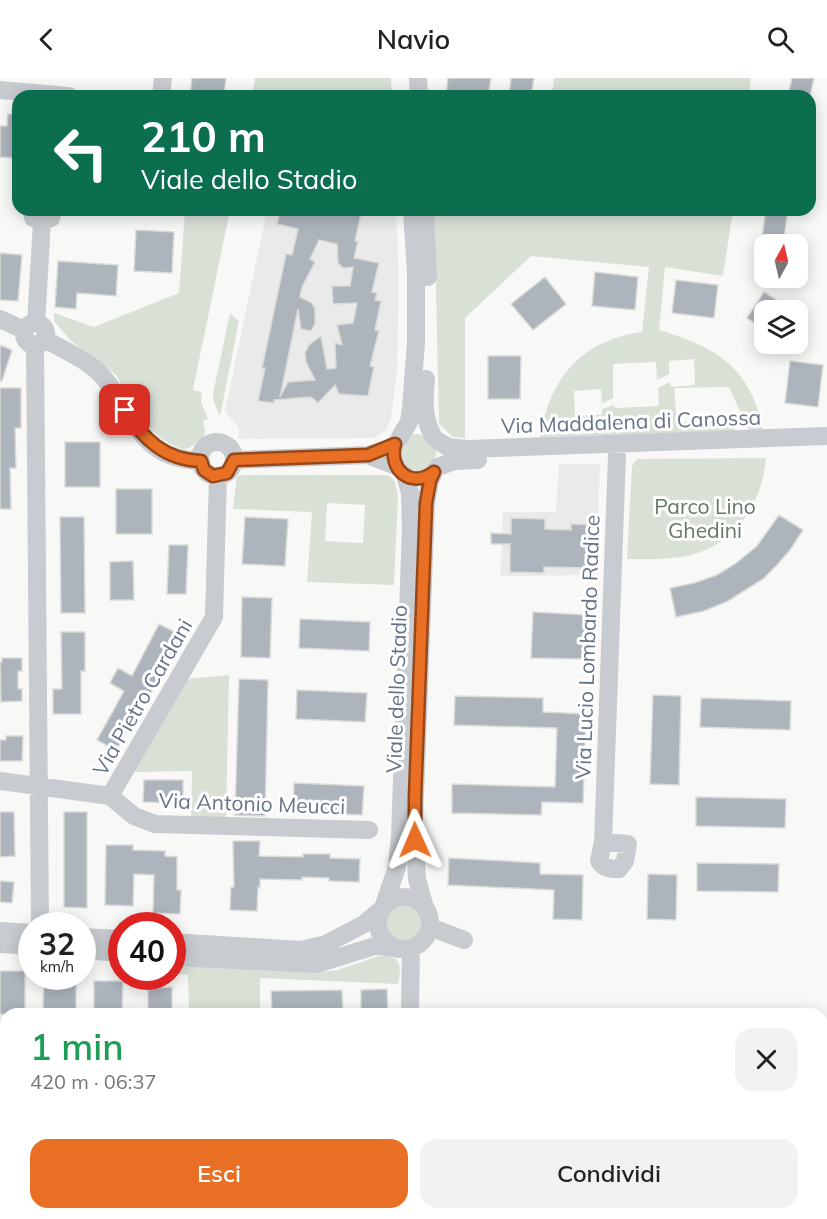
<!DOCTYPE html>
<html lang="it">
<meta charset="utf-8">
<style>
:root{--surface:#fff;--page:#f2f2f2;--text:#222;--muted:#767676;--accent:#e96f25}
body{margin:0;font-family:Mulish,sans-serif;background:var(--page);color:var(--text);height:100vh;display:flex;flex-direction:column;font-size:22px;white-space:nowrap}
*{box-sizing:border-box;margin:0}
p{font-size:20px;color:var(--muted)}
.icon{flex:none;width:33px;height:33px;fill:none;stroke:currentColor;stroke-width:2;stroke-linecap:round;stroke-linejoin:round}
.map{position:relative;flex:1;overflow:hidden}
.panel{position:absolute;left:0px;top:930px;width:828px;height:212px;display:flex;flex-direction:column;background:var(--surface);border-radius:18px 18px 0 0;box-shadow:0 3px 15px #0003}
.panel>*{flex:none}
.top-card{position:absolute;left:12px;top:12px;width:804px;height:126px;border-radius:18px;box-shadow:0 3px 15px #0003;background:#0b6e4f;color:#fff;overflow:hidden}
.needle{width:39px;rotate:8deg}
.buttons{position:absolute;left:754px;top:156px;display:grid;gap:12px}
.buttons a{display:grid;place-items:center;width:54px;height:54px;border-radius:12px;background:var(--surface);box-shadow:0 3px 15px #0003;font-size:30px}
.speed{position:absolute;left:18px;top:834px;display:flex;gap:12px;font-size:30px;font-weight:700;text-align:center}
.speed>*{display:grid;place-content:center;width:78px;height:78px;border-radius:50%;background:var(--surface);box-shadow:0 3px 15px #0003;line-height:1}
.speed small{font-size:15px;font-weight:400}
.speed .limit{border:9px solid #d22;background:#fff;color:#111}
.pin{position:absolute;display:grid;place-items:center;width:51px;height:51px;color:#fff;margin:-26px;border-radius:12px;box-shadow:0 3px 9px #0006}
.me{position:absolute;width:66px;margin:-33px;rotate:359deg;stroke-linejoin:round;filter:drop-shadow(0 0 4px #0008)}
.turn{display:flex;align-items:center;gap:21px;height:126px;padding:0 30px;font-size:27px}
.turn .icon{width:78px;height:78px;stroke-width:2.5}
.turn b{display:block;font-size:42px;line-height:51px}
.round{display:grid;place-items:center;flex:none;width:63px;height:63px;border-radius:18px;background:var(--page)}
.overview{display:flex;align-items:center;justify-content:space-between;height:102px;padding:0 30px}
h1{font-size:36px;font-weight:600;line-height:45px;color:#1e9e55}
.button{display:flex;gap:12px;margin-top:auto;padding:12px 30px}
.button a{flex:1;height:69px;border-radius:18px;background:var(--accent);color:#fff;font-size:24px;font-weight:600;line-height:69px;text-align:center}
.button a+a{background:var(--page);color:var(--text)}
header{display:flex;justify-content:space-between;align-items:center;height:78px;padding:0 30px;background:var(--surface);font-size:27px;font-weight:600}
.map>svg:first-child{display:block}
</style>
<header><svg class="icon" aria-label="back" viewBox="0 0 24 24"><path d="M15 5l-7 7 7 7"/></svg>Navio<svg class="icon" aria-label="search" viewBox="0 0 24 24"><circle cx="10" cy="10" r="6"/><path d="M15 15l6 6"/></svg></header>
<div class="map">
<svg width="827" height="1141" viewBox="0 0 827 1141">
<rect width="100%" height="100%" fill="#f8f9f6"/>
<!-- built -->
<path fill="#e9eae9" d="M267,132H396L399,201L397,291L391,342L386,352L374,360L238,361L239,350L225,333Z
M559,386H600L596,497L500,498L503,434H556Z
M265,1136H466L467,1141H265Z"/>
<!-- green -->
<path fill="#d9e1d7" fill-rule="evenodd" d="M255,0H391L392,18H252Z
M554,0H751L749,18H552Z
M185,132H230L193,312L202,314L201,324L208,341L203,343L205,352L204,359L189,370L182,371L172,367L159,359L140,341L116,297L70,262L54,243V235L94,249L179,215Z
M434,132H733L723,198L665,189L659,252C716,269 751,289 763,352L749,353L729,309L674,310L677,344L732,343L735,353L540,359C550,300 581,262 642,254L649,189L531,178L465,240V360L453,359L439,346ZM694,281L695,307L671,309L670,304L658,310L659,328L615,330L614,327L602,331V337L575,338L574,313L601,311L602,325L613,320V286L656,284L657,302L669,296V283Z
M230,235L239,243L220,338L214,325L213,316Z
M398 375a19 19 0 1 1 38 0a19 19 0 1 1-38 0Z
M766,380C762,427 735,467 687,478C667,482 647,481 627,481L632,388L637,381Z
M241,397H388L394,402L398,417L394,507L307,504L312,434L233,431L237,398ZM327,425L365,427L363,465L325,463Z
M229,597L226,741H191L192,693L133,694L186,601Z
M385 845a19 19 0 1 1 38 0a19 19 0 1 1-38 0Z
M384,876C403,882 401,889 398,906L260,900V932L189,933L188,897L173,895L172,885L318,894L338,892Z
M0,1025H6V1136H265V1141H6L0,1098Z"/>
<!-- building -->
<path fill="#aeb4bc" stroke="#dadad8" stroke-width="1.5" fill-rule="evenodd" d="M192,0H226L224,18H190Z
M448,0H491L488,18H446Z
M511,0H534L531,18H509Z
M792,0H814L810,18H788Z
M8,36H18V80L0,79V48H7Z
M280,132H362L355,163H358L354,180L379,185L372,214L377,215L375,222L381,223L375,252L379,253L370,288L374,289L368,318L339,316L335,307L318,325L311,319L274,322V325L258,323L265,290H262L286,176L292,177L298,151L277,146ZM319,162L337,166L338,185L343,190L353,189L350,208H332L333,226L357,225L353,245L337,247L342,267L335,265L336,290L327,291L321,258L309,267L305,275L306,284L315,302L288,304L280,319L298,231L301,251L311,253L315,246V231L312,225L300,219L302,209L315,184L310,181Z
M766,132H788L783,166H761Z
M136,152L174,154L172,195L134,193Z
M0,175L22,177L18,223L0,222Z
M58,183L118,187L116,218L77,215L76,231L55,229Z
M595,194L638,199L635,232L592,228Z
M545,199L566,226L533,252L511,226Z
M676,202L718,207L714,240L672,235Z
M764,214L792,232H765V252L747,240Z
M0,267L12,272L2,303H0Z
M488,278H521L520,321H488Z
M790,283L823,287L818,329L785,325Z
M0,310H21V350H15L16,390H10L11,431H0Z
M65,364H100V409H65Z
M116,411H152V456H116Z
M779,437L803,452L790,472L776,488L763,501L728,523L704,533L676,539L670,510L694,505L717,497L735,486L757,468Z
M60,439H84L85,535H61Z
M245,439L288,441L285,488L242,486Z
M511,440L545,441V451L571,452V446L591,447L589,490L544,489V495L510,494V466H491V455L511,456Z
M169,467H188L186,516H167Z
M133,483L134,522H110V484Z
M242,519L272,520L270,580L241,579Z
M533,534L587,537L585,581L531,580Z
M300,541L370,544L369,573L299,570Z
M159,546L182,558L157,604L145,625L143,624L116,673L97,662L124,613L110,605L118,590L132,598Z
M61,554H85V593H81V636H53V611H62Z
M2,580H22V593H18V611H22V623L1,624L0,584H2Z
M239,601L268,602L265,738L235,737Z
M297,612L367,615L365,644L296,641Z
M653,617L681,618L679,707L650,706Z
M455,618L543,620V634L586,636L583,725L542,724L541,737L452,735V706L555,709L557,650L454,647Z
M701,620L791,623L790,652L700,649Z
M6,658H23L22,683H0V662H6Z
M144,702H183V725L143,724Z
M294,705L364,708L362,737L293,734Z
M696,719L786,721L785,750L696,748Z
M0,734H14L15,778L0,779Z
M64,734H87V830L64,829Z
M233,763H260L259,778L303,779V776H330V780L360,781L359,804L329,803V800L302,799V802L260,801V810L258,809L257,833L230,832L231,809H234Z
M106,767H133V772L165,773V778L177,779V812H181L180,836L153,835L154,797L134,796L133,828L105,827Z
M449,780L540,785V796L583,797L582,842L553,841L554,812L448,807Z
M697,785L779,786L778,814L697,813Z
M648,796L677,797L676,842L647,841Z
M0,803L14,804L12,825L0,824Z
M0,893H25V936H0Z
M44,898H76V936H43Z
M94,903H123L122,936H94Z
M172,909V936H148V910Z
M387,911L388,936H361V912Z
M342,912L343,936H272L271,913Z"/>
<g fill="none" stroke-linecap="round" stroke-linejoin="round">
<!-- minor -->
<path stroke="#c8cbcf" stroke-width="18" d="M418,0L419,18
M0,12L69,18
M161,18L163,0
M32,132L33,140L42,144L51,140L53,132
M425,132L428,199
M0,241L24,252
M36,245L42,144
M24 256a11 11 0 1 1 22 0a11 11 0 1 1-22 0Z
M45,261C64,273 88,281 103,299C136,336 137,381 201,383
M35,266L40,848
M426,301C424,321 423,340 433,358
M400,359L409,344L411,330L416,264V195L412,132
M438,363L448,369L468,371L827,358
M200 381a17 17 0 1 1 34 0a17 17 0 1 1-34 0Z
M368,377L396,388
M234,382L368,377L390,370L395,366
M438,389L454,383L478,382
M0,703L110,718L134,738L155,746L369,752
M110,718L214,539L218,398
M603,764L628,766L625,783L619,791C611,791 604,791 599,783L603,764L617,376
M378 845a26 26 0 1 1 52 0a26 26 0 1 1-52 0Z
M425,830L417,801L414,743L426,425L430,403L434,394
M430,849L464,862
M0,853L32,855
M82,859L122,861
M172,864L301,872L326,866L364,846L383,830L397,789L400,758L411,450L410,415L405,397
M0,866L32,868
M82,872L122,875
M172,879L317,886L378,867L398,871
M410,936L411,870
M0,1017L6,1016"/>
</g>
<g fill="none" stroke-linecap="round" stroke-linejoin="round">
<!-- route casing -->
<g stroke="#974818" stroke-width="15">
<path id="route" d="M125,332C143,361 165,382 201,383L204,392L213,398L227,395L234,382L368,377L395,366C388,392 411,411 434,394L430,403L426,425L415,720V762"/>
</g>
<!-- route -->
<use href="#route" stroke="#e96f25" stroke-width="10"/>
</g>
<g text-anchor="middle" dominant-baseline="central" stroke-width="6" stroke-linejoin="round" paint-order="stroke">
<!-- street labels -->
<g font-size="21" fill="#667488" stroke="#fff">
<text transform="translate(631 343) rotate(-2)">Via Maddalena di Canossa</text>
<text transform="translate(587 569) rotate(-88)">Via Lucio Lombardo Radice</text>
<text transform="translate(396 611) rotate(-88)">Viale dello Stadio</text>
<text transform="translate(142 619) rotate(-60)">Via Pietro Cardani</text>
<text transform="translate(252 725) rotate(2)">Via Antonio Meucci</text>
</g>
<!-- park labels -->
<g font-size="21" fill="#637a62" stroke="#fff">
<text x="705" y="428">Parco Lino<tspan x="705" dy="24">Ghedini</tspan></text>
</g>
</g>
</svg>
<div class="buttons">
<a><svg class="needle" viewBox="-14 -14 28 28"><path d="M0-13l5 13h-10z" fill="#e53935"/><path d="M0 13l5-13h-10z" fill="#767676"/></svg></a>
<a><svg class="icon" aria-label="layers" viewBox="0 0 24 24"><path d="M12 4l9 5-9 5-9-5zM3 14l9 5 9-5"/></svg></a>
</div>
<div class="speed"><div>32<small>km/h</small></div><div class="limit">40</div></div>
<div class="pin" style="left:125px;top:332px;background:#d93025"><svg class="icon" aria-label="arrive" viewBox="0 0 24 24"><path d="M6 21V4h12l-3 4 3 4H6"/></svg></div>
<svg class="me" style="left:415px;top:762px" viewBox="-20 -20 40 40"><path d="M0-17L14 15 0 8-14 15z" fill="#e96f25" stroke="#fff" stroke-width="4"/></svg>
<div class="top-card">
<div class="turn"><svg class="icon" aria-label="left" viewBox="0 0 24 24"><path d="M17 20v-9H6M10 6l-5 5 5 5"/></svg><div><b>210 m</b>Viale dello Stadio</div></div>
</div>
<section class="panel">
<div class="overview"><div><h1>1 min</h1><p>420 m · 06:37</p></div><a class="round"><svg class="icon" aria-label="close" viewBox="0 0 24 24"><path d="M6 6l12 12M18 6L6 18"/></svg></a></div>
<div class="button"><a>Esci</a><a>Condividi</a></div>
</section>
</div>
